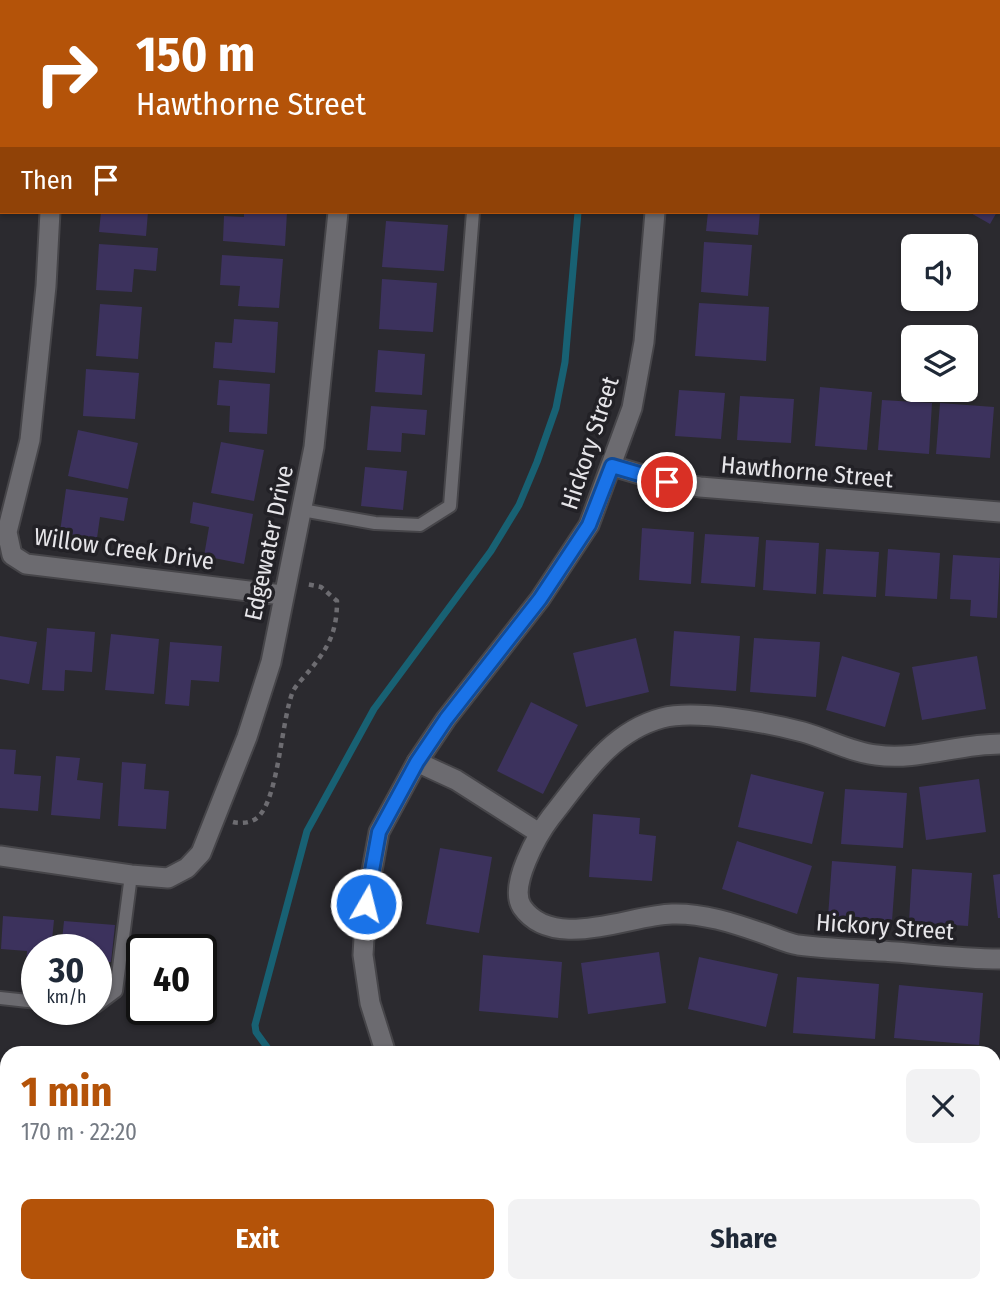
<!DOCTYPE html>
<meta charset="utf-8">
<style>
:root{--surface:#fff;--page:#f2f2f3;--text:#1f2937;--muted:#747a83;--accent:#b45309}
body{margin:0;font-family:"Fira Sans Condensed",sans-serif;background:var(--page);color:var(--text);height:100vh;display:flex;flex-direction:column;font-size:26px;white-space:nowrap}
*{box-sizing:border-box;margin:0}
p{font-size:23px;color:var(--muted)}
.icon{flex:none;width:38px;height:38px;fill:none;stroke:currentColor;stroke-width:2;stroke-linecap:round;stroke-linejoin:round}
.map{position:relative;flex:1;overflow:hidden}
.sheet{position:absolute;left:0px;top:1046px;width:1001px;height:247px;display:flex;flex-direction:column;background:var(--surface);border-radius:21px 21px 0 0;box-shadow:0 2px 5px #0004}
.sheet>*{flex:none}
.top-card{position:absolute;left:0px;top:0px;width:1001px;height:214px;box-shadow:0 2px 5px #0004;background:#b45309;color:#fff;overflow:hidden}
.buttons{position:absolute;left:901px;top:234px;display:grid;gap:14px}
.buttons a{display:grid;place-items:center;width:77px;height:77px;border-radius:10px;background:var(--surface);box-shadow:0 2px 5px #0004;font-size:35px}
.speed{position:absolute;left:21px;top:934px;display:flex;gap:14px;font-size:35px;font-weight:700;text-align:center}
.speed>*{display:grid;place-content:center;width:91px;height:91px;border-radius:50%;background:var(--surface);box-shadow:0 2px 5px #0004;line-height:1}
.speed small{font-size:18px;font-weight:400}
.speed .limit{border:4px solid #111;border-radius:10px;background:#fff;color:#111}
.pin{position:absolute;display:grid;place-items:center;width:60px;height:60px;color:#fff;margin:-30px;border:4px solid #fff;border-radius:50%;box-shadow:0 2px 7px #0007}
.me{position:absolute;width:77px;margin:-38px;rotate:8deg;stroke-linejoin:round;filter:drop-shadow(0 0 5px #0008)}
.turn{display:flex;align-items:center;gap:24px;height:147px;padding:0 21px;font-size:32px}
.turn .icon{width:91px;height:91px;stroke-width:2.5}
.turn b{display:block;font-size:49px;line-height:60px}
.then{display:flex;align-items:center;height:66px;padding:0 21px;background:#0003;gap:14px;font-size:26px}
.round{display:grid;place-items:center;flex:none;width:74px;height:74px;border-radius:10px;background:var(--page)}
.overview{display:flex;align-items:center;justify-content:space-between;height:119px;padding:0 21px}
h1{font-size:42px;font-weight:700;line-height:52px;color:var(--accent)}
.action{display:flex;gap:14px;margin-top:auto;padding:14px 21px}
.action a{flex:1;height:80px;border-radius:10px;background:var(--accent);color:#fff;font-size:28px;font-weight:700;line-height:80px;text-align:center}
.action a+a{background:var(--page);color:var(--text)}
.map>svg:first-child{display:block}
</style>
<div class="map">
<svg width="1000" height="1292" viewBox="0 0 1000 1292">
<rect width="100%" height="100%" fill="#2b2a2f"/>
<!-- built -->
<path fill="#32303b" d="M994,1092L1000,1093V1292H521L519,1286H994Z"/>
<g fill="none" stroke-linecap="round" stroke-linejoin="round">
<!-- stream -->
<path stroke="#186173" stroke-width="7" d="M595,2V0
M272,1054L256,1032L255,1025L307,831L374,709L491,551L519,505L537,462L556,408L565,362L578,212
M376,1286L378,1292"/>
</g>
<!-- building -->
<path fill="#3c325d" d="M101,212H148L146,236L99,232Z
M244,212H287L285,246L223,241L224,216L244,217Z
M708,212H760L758,235L706,231Z
M969,212H997L990,224Z
M386,221L448,225L444,271L382,267Z
M704,242L752,245L748,296L701,292Z
M99,244L158,248L156,271L134,269L132,292L96,290Z
M222,255L283,259L279,308L238,306L240,286L220,285Z
M382,279L437,283L433,332L379,329Z
M699,303L769,307L766,361L695,356Z
M100,304L142,307L138,359L96,356Z
M234,319L278,322L275,373L213,368L215,342L232,343Z
M378,350L425,354L422,395L375,392Z
M86,369L139,373L135,419L83,416Z
M219,380L270,384L267,434L229,432L230,406L217,405Z
M820,387L872,392L867,450L815,446Z
M679,390L725,393L721,439L675,436Z
M740,396L794,399L791,443L737,440Z
M882,400L932,403L929,454L878,450Z
M940,403L994,407L990,458L936,454Z
M371,406L427,410L425,435L402,433L401,452L367,450Z
M78,430L138,443L128,489L68,476Z
M221,442L264,450L254,501L211,493Z
M365,467L407,471L403,510L361,506Z
M66,489L128,498L124,521L100,517L96,545L59,539Z
M193,502L253,514L244,564L204,556L209,527L190,523Z
M642,528L694,532L691,584L639,580Z
M705,534L759,537L755,587L701,583Z
M766,540L819,543L816,594L763,590Z
M826,549L879,552L876,597L823,594Z
M888,549L940,553L937,599L885,596Z
M953,555L1000,558L997,618L970,616L971,600L950,599Z
M47,628L95,632L92,672L65,670L64,691L42,690Z
M674,631L740,636L736,691L670,686Z
M111,634L159,639L154,694L105,690Z
M0,636L37,642L29,684L0,679Z
M636,638L649,692L586,707L573,653Z
M754,638L820,642L816,697L750,692Z
M170,642L222,646L219,682L191,680L189,706L165,704Z
M842,656L900,673L885,727L826,710Z
M977,656L986,709L922,720L912,667Z
M531,702L578,725L543,794L497,771Z
M0,749L16,750L14,774L41,776L38,811L0,808Z
M56,756L80,758L77,780L103,783L100,819L51,815Z
M122,762L146,764L144,789L169,791L166,829L118,826Z
M751,774L824,792L812,844L738,827Z
M979,779L986,832L926,840L919,787Z
M845,789L907,793L903,848L841,844Z
M593,814L640,818L639,834L656,836L652,881L589,877Z
M737,841L812,866L797,914L722,889Z
M440,848L492,857L479,933L426,924Z
M832,861L896,866L892,921L828,917Z
M912,869L972,873L968,926L909,922Z
M1000,874V918H998L993,875Z
M3,916L54,920L51,950H37V981L25,980L27,951L1,949Z
M64,921L115,925L111,962L96,961V950H61Z
M141,938L193,946V950H142V984L134,982Z
M659,952L666,1003L588,1014L581,963Z
M483,955L562,962L558,1018L479,1011Z
M699,957L778,974L766,1027L688,1009Z
M797,977L879,984L875,1039L793,1033Z
M899,985L983,993L979,1045L894,1038Z
M994,1134L1000,1135V1292H814V1286H994Z
M0,1203L7,1204V1286H67L66,1292H0Z"/>
<g fill="none" stroke-linecap="round" stroke-linejoin="round">
<!-- service casing -->
<g stroke="#464549" stroke-width="16">
<path id="service" d="M490,2V0
M302,510L375,523L420,525L450,506L473,212
M0,998L37,1002
M96,1006L116,991L131,875
M0,1070L7,1071
M994,1111L1000,1108
M0,1141L7,1140
M104,1292V1286
M789,1292L790,1286"/>
</g>
<!-- minor casing -->
<g stroke="#464549" stroke-width="23">
<path id="minor" d="M925,0L926,2
M64,2V0
M354,2V0
M999,105L1000,106
M50,212L46,286L30,440L7,532L12,555L26,564L282,595
M612,466L667,482L700,487L1000,512
M1000,744C958,744 917,761 876,755C850,752 828,739 803,732C769,723 696,709 662,718C610,732 583,777 551,817C538,834 508,886 522,907C553,952 629,915 672,914C703,913 733,923 762,933C774,937 786,943 798,945C831,949 864,950 896,952C931,955 966,959 1000,959
M417,762L456,780L539,833
M0,856L131,875L168,878L187,868L201,853L247,737L271,662L314,447L338,212"/>
</g>
<!-- tertiary casing -->
<g stroke="#464549" stroke-width="23">
<path id="tertiary" d="M670,2V0
M386,1054L370,1003L363,955L366,904L379,832L417,762L446,719L540,599L589,525L632,408L644,342L655,212
M456,1286L457,1292"/>
</g>
<!-- path -->
<path stroke="#6d6c71" stroke-width="4.5" stroke-dasharray="5 5" stroke-linecap="butt" d="M233,822C240,824 252,823 258,817C279,797 281,721 293,691C297,684 305,676 310,670C329,647 337,631 337,601L321,587L306,584
M0,1116L7,1107"/>
<!-- service -->
<use href="#service" stroke="#6c6b70" stroke-width="12"/>
<!-- minor -->
<use href="#minor" stroke="#6c6b70" stroke-width="19"/>
<!-- tertiary -->
<use href="#tertiary" stroke="#6c6b70" stroke-width="19"/>
</g>
<g fill="none" stroke-linecap="round" stroke-linejoin="round">
<!-- route casing -->
<g stroke="#114b97" stroke-width="18">
<path id="route" d="M366,904L379,832L417,762L446,719L540,599L589,525L612,466L667,482"/>
</g>
<!-- route -->
<use href="#route" stroke="#1a73e8" stroke-width="12"/>
</g>
<g text-anchor="middle" dominant-baseline="central" stroke-width="7" stroke-linejoin="round" paint-order="stroke">
<!-- street labels -->
<g font-size="24" fill="#e6e5e9" stroke="#222126">
<text transform="translate(590 443) rotate(-72)">Hickory Street</text>
<text transform="translate(807 472) rotate(5)">Hawthorne Street</text>
<text transform="translate(269 543) rotate(-78)">Edgewater Drive</text>
<text transform="translate(124 549) rotate(8)">Willow Creek Drive</text>
<text transform="translate(885 927) rotate(4)">Hickory Street</text>
</g>
</g>
</svg>
<div class="buttons">
<a><svg class="icon" aria-label="sound" viewBox="0 0 24 24"><path d="M4 9h4l5-4v14l-5-4H4zM17 9q2 3 0 6"/></svg></a>
<a><svg class="icon" aria-label="layers" viewBox="0 0 24 24"><path d="M12 4l9 5-9 5-9-5zM3 14l9 5 9-5"/></svg></a>
</div>
<div class="speed"><div>30<small>km/h</small></div><div class="limit">40</div></div>
<div class="pin" style="left:667px;top:482px;background:#d93025"><svg class="icon" aria-label="arrive" viewBox="0 0 24 24"><path d="M6 21V4h12l-3 4 3 4H6"/></svg></div>
<svg class="me" style="left:366px;top:904px" viewBox="-20 -20 40 40"><circle r="17" fill="#1a73e8" stroke="#fff" stroke-width="3"/><path d="M0-11L8 9 0 5-8 9z" fill="#fff"/></svg>
<div class="top-card">
<div class="turn"><svg class="icon" aria-label="right" viewBox="0 0 24 24"><path d="M7 20v-9h11M14 6l5 5-5 5"/></svg><div><b>150 m</b>Hawthorne Street</div></div>
<div class="then">Then<svg class="icon" aria-label="arrive" viewBox="0 0 24 24"><path d="M6 21V4h12l-3 4 3 4H6"/></svg></div>
</div>
<section class="sheet">
<div class="overview"><div><h1>1 min</h1><p>170 m · 22:20</p></div><a class="round"><svg class="icon" aria-label="close" viewBox="0 0 24 24"><path d="M6 6l12 12M18 6L6 18"/></svg></a></div>
<div class="action"><a>Exit</a><a>Share</a></div>
</section>
</div>
